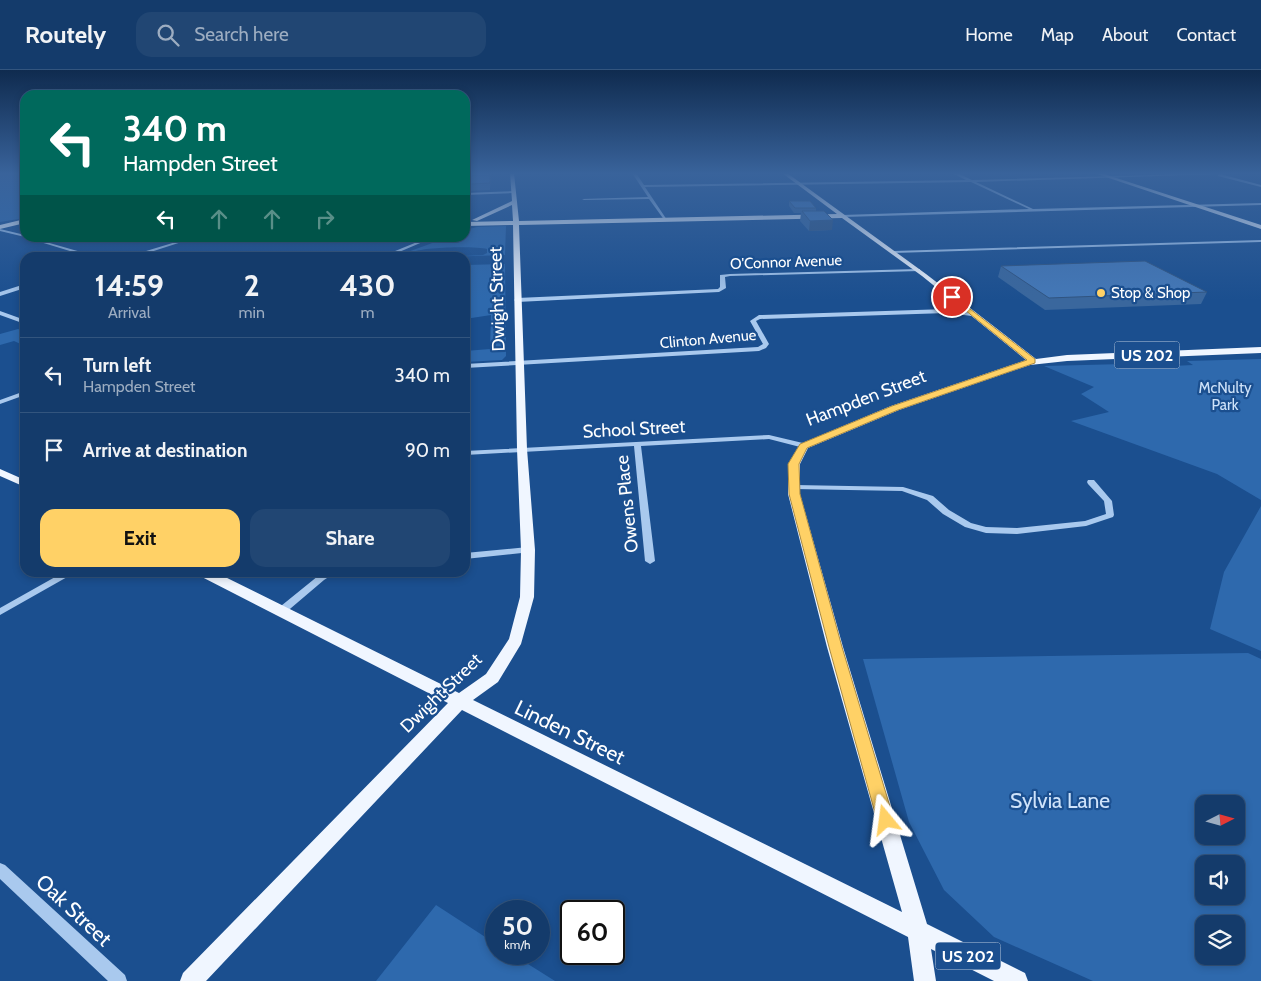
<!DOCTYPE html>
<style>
:root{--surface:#143b6b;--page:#214673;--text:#f1f3f6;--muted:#9dadc1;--line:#33557e;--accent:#ffd166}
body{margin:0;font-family:Cabin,sans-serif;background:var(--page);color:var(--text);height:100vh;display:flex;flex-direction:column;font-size:19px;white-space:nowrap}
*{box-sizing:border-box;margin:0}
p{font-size:16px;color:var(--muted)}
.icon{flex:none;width:28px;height:28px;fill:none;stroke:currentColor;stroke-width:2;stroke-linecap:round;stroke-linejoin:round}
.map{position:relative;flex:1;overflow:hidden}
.drawer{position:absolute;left:20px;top:182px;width:450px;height:325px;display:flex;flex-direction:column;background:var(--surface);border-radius:15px;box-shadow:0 2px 8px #0003,0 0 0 1px var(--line)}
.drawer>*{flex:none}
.guide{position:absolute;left:20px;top:20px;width:450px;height:152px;border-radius:15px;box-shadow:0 2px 8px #0003,0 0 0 1px var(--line);background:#00695c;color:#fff;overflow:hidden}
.needle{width:32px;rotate:84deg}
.buttons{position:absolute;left:1195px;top:725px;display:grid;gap:10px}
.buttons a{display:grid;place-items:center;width:50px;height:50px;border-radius:10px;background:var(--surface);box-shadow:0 2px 8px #0003,0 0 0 1px var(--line);font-size:25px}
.speed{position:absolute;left:485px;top:830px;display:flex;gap:10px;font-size:25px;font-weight:700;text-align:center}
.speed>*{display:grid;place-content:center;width:65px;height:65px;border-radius:50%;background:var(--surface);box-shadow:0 2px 8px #0003,0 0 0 1px var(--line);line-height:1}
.speed small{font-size:12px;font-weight:400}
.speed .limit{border:2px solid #111;border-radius:8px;background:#fff;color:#111}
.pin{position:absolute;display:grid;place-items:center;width:42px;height:42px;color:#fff;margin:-21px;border:2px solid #fff;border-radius:50%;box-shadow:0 1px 5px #0007}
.me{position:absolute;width:55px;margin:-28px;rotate:344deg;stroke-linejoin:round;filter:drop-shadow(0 0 4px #0008)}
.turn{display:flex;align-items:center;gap:18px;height:105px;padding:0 20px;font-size:22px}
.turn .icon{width:65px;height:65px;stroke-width:2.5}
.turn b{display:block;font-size:35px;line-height:42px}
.lanes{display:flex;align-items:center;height:48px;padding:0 20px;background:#0003;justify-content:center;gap:25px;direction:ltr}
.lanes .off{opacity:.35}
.eta{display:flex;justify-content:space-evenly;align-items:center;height:85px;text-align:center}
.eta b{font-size:30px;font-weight:700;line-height:35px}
.cta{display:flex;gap:10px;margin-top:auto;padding:10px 20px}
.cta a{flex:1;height:58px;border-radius:15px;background:var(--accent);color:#111;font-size:20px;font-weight:700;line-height:58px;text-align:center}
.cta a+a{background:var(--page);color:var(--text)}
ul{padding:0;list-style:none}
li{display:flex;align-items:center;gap:15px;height:75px;padding:0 20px;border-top:1px solid var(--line)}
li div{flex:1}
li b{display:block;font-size:19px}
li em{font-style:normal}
header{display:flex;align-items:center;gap:30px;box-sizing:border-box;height:70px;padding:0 25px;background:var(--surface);border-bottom:1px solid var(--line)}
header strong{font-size:24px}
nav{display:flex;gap:28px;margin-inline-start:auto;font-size:18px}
.search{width:350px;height:45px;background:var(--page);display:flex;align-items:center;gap:12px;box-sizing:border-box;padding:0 18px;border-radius:15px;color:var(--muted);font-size:19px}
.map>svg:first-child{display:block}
</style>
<header>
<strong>Routely</strong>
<div class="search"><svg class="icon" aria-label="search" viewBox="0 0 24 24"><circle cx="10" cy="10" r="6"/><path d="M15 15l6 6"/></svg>Search here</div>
<nav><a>Home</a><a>Map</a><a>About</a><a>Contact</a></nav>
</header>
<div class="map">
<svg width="1261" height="911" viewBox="0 0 1261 911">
<rect width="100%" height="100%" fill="#1b4f8f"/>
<!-- green -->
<path fill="#2e69ad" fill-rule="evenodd" d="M0,103H25V148L0,152Z
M506,156L505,185L443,187L483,185L487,183V179C476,176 423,177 414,182L412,186L415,187H394L446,168H465V160L477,157Z
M505,194L506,286L502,290L465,292V281L490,279L491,245L465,249V195Z
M18,259L25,261V276L14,271L0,275V264Z
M1261,289V430L1217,404L1071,351L1109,342L1081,324L1094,317L1044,296L1124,294L1131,298L1193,295L1187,291Z
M1261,436V581L1210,559L1224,502Z
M1248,583L1261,589V911H1093L994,867L944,820L909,752L863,589ZM1204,734H1236V766H1204ZM1204,794H1236V826H1204ZM1204,854H1236V886H1204Z
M436,835L496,874V884H512L555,911H376Z"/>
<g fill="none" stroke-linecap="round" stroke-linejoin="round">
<!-- minor -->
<path fill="#a9c9ee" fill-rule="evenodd" d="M632,103H636L644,115L966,110L952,103H957L972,110L1226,103L1220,104L1261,115V117L1218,106V104L976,112L1033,139L1261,133V135L843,147L842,145L1029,139L971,112L645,117L667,150L665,151L649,129L584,130L582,129L648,127Z
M514,121L513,123L465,125V123Z
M0,159L25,165V167L0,161Z
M27,168H32L102,188H93Z
M189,168H194L132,188H123Z
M427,168H432L385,188H378Z
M1261,170V172L893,183L891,182L893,181Z
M918,199H920V201L730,206L725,207L726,218L719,222L517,232L514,230L517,228L718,219L720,217V205L730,204Z
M25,214V218L0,226V222Z
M947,239L972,242L975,244L972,246L947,243L760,249L756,251L769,274L766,278L759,281L465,298V294L758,277L763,274L750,251L759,245Z
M0,241L25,250V254L0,245Z
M25,321V325L0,334V330Z
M769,365L807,374L808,376L804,378L769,369L641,376L655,491L650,494L645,491L634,376L465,385V381Z
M1088,410H1094L1112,431L1114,445L1113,447L1086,456L1017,464L986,463L965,457L943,444L927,430L902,421L795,419L791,417L795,415L903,417L933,426L949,440L971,453L986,457L1017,458L1085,451L1106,444L1104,431L1088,414L1087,412Z
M528,477L531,478L533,480L531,482L465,489V483Z
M64,502H76L0,545V538Z
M324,502H336L324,510L284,544H276L275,542L276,540L318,506Z
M0,793L5,795L125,905L127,911H108L0,809Z"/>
<!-- major -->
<path fill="#f0f6ff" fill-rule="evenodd" d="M510,103H514L519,151L837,144L782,103H787L926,204L1036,289L1067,285L1261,277V283L1067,291L1030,295L899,340L808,378L800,394V424L843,577L927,854L1025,903L1028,911H994L931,879L936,911H914L908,867L462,640L206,911H180L183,903L448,633L198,505L197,502H215L459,623L486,604L509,569L520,527L521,480L517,379L513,155L465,156V152L513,151L512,135L477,151L472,150L512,131ZM842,148L922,206L1026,290L891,336L800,374L788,394V424L827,577L902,842L473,630L498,612L521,574L534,527L535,480L527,379L519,155Z
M1094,103H1101L1261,155V159Z
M25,149V153L0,159V155Z
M0,399L25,410V417L0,406Z"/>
</g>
<!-- wall -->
<path fill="#3a679d" d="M472,103H491L490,120L471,121L470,114Z
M789,131L816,138V141L832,160L809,161L800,151L801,143H794L789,136Z
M1001,196L1207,222L1201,234L1045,240L998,207Z"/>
<!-- shaded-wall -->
<path fill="#305480" d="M833,150L832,160L809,161L810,151Z"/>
<!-- building -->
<path fill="#4478b7" stroke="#305480" d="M472,103H490V113L470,114Z
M789,131H810L816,138H795Z
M802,141H824L833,150L810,151Z
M1145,191L1207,222L1049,228L1001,196Z"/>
<!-- sky -->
<linearGradient id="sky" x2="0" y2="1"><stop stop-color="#0f2b4f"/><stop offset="0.45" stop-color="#39639b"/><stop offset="1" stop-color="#39639b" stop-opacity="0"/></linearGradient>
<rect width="1261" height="230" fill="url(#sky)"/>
<!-- route -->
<path fill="#ffd166" stroke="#a68842" d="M952,225L1035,289V293L898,340L807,378L799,394L800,424L842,577L894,750L892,756L886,758L880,756L877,750L829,577L789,424L788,394L800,374L892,336L1027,290L950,228L949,227Z"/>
<!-- markers -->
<circle fill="#ffd166" stroke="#1b4f8f" stroke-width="2" cx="1101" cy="223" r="5"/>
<g text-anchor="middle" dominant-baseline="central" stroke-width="4.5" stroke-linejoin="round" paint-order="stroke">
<!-- far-street labels -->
<g font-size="15" fill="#fff" stroke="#1b4f8f">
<text transform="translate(786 192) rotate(-2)">O'Connor Avenue</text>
<text transform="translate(708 269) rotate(-5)">Clinton Avenue</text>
</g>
<!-- far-poi labels -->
<g font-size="15" fill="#fff" stroke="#1b4f8f" text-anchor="start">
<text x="1111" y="223">Stop &amp; Shop</text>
</g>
<!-- far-park labels -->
<g font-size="15" fill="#cfe3fa" stroke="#1b4f8f">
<text x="1225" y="318">McNulty<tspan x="1225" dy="17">Park</tspan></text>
</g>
<!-- shield labels -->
<g fill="#1b4f8f" stroke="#bbcadd" stroke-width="1">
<rect x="1114.5" y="271.5" width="65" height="27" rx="4"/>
<rect x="935.5" y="872.5" width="65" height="27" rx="4"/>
</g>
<g font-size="16" font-weight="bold" fill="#fff">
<text x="1147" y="285">US 202</text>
<text x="968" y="886">US 202</text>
</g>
<!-- street labels -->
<g font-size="18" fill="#fff" stroke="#1b4f8f">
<text transform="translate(497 229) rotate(-92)">Dwight Street</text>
<text transform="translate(866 328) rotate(-21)">Hampden Street</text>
<text transform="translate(634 359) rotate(-3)">School Street</text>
<text transform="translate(627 434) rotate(-96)">Owens Place</text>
<text transform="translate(441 623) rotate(-44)">Dwight Street</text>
</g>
<!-- near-street labels -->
<g font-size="21" fill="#fff" stroke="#1b4f8f">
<text transform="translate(570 662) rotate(26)">Linden Street</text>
<text transform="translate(74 840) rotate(43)">Oak Street</text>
</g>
<!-- near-park labels -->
<g font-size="21" fill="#cfe3fa" stroke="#1b4f8f">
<text x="1060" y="730">Sylvia Lane</text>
</g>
</g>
</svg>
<div class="buttons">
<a><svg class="needle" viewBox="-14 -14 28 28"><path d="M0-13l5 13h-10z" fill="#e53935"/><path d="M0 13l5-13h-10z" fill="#9dadc1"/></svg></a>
<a><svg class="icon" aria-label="sound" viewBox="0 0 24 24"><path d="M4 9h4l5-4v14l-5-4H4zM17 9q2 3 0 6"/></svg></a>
<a><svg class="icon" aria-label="layers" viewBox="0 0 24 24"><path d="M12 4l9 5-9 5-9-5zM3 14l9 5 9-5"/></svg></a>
</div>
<div class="speed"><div>50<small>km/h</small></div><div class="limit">60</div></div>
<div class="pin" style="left:952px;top:227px;background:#d93025"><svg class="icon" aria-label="arrive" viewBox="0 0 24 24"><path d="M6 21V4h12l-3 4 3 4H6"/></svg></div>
<svg class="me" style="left:886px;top:750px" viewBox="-20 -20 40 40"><path d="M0-17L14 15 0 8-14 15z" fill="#ffd166" stroke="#fff" stroke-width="4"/></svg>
<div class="guide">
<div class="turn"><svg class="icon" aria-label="left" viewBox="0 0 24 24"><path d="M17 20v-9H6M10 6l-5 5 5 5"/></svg><div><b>340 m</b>Hampden Street</div></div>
<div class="lanes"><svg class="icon" aria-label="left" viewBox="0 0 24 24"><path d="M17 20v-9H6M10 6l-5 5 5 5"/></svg><svg class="icon off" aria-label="ahead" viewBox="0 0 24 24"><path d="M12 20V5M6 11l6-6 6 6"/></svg><svg class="icon off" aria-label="ahead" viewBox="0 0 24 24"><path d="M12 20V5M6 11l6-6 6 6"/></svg><svg class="icon off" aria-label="right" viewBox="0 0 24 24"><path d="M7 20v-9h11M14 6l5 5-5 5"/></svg></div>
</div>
<section class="drawer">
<div class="eta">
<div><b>14:59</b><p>Arrival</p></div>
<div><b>2</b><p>min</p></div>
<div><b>430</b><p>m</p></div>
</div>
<ul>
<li><svg class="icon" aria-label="left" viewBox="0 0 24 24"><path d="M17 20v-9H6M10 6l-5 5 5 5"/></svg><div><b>Turn left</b><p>Hampden Street</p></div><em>340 m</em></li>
<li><svg class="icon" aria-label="arrive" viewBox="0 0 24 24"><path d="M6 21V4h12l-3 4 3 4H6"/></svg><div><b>Arrive at destination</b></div><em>90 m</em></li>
</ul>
<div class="cta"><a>Exit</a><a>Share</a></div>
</section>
</div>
